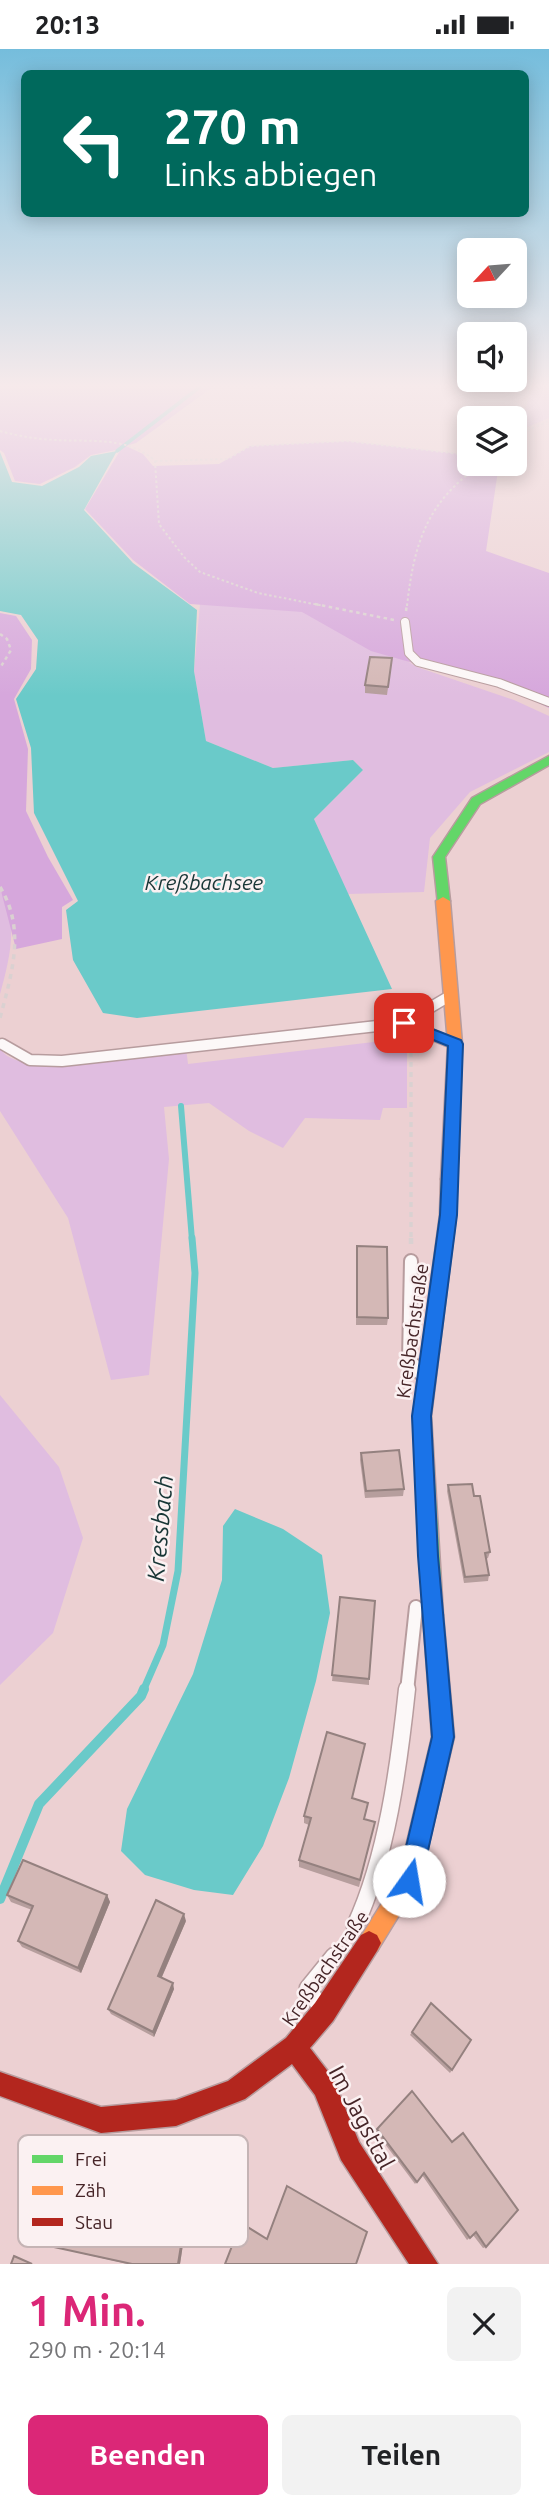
<!DOCTYPE html>
<html lang="de">
<meta charset="utf-8">
<style>
:root{--surface:#fff;--page:#f2f2f2;--text:#202124;--muted:#757577;--accent:#db2777}
body{margin:0;font-family:Ubuntu,sans-serif;background:var(--page);color:var(--text);height:100vh;display:flex;flex-direction:column;font-size:26px;white-space:nowrap}
*{box-sizing:border-box;margin:0}
p{font-size:23px;color:var(--muted)}
.icon{flex:none;width:38px;height:38px;fill:none;stroke:currentColor;stroke-width:2;stroke-linecap:round;stroke-linejoin:round}
.map{position:relative;height:2215px;overflow:hidden}
.sheet{display:flex;flex-direction:column;background:var(--surface);flex:1}
.sheet>*{flex:none}
.hud{position:absolute;left:21px;top:21px;width:508px;height:147px;border-radius:10px;box-shadow:0 4px 18px #0003;background:#00695c;color:#fff;overflow:hidden}
.needle{width:46px;rotate:244deg}
.controls{position:absolute;left:457px;top:189px;display:grid;gap:14px}
.controls a{display:grid;place-items:center;width:70px;height:70px;border-radius:10px;background:var(--surface);box-shadow:0 4px 18px #0003;font-size:35px}
.pin{position:absolute;display:grid;place-items:center;width:60px;height:60px;color:#fff;margin:-30px;border-radius:14px;box-shadow:0 4px 10px #0006}
.me{position:absolute;width:77px;margin:-38px;rotate:13deg;stroke-linejoin:round;filter:drop-shadow(0 0 5px #0008)}
.turn{display:flex;align-items:center;gap:24px;height:147px;padding:0 28px;font-size:32px}
.turn .icon{width:91px;height:91px;stroke-width:2.5}
.turn b{display:block;font-size:49px;line-height:60px}
.round{display:grid;place-items:center;flex:none;width:74px;height:74px;border-radius:10px;background:var(--page)}
.headline{display:flex;align-items:center;justify-content:space-between;height:119px;padding:0 28px}
h1{font-size:42px;font-weight:600;line-height:52px;color:var(--accent)}
.button{display:flex;gap:14px;margin-top:auto;padding:14px 28px}
.button a{flex:1;height:80px;border-radius:10px;background:var(--accent);color:#fff;font-size:28px;font-weight:600;line-height:80px;text-align:center}
.button a+a{background:var(--page);color:var(--text)}
.status{display:flex;justify-content:space-between;align-items:center;height:49px;padding:0 35px;background:var(--surface);direction:ltr}
.status svg{height:19px;fill:currentColor}
.map>svg:first-child{display:block}
</style>
<div class="status"><b>20:13</b><svg viewBox="0 0 49 12"><path d="M0 12V9h3v3zM5 12V6h3v6zM10 12V3h3v9zM15 12V0h3v12zM26 1h20v11H26zM47 4h2v5h-2z"/></svg></div>
<div class="map">
<svg width="549" height="2215" viewBox="0 0 549 2215">
<rect width="100%" height="100%" fill="#ecd0d2"/>
<!-- green -->
<path fill="#e0bde0" d="M534,337H549V369L516,383Z
M200,555L317,560L328,564L417,618L514,651L549,667V703L470,743L430,789L424,843L348,845L314,770L363,721L353,711L273,719L206,692L194,622Z
M0,841C20,872 9,912 0,945Z
M407,989V1059H383L380,1071L305,1069L283,1099L249,1082L209,1054L164,1058L169,1110L149,1326L111,1331L68,1169L0,1062V999C18,1034 152,1004 186,999L188,1015Z
M0,1346L59,1418L83,1489L53,1584L0,1636Z"/>
<!-- forest -->
<path fill="#d6a7dc" d="M0,337H214L136,394L126,397L143,405L153,417L219,415L250,397L348,392L469,406V415H499L486,502L549,524V659L515,643L371,602L302,563L190,555L133,511L85,460L121,400L91,406L75,418L40,435L15,432L4,404L0,401Z
M0,564L16,567L32,591L31,620L14,650L28,700L26,762L48,808L73,851L62,858V890L16,900L0,838Z"/>
<!-- water -->
<path fill="#6acac9" d="M117,402L84,461L133,514L197,561L194,622L206,692L273,719L353,711L363,721L314,770L392,940L137,969L103,964L73,911L66,861L78,852L34,764L31,699L16,650L36,620L38,591L21,566L0,562V403L12,433L42,437L79,418L91,407Z
M235,1460L283,1480L322,1506L330,1564L316,1632L289,1729L263,1797L233,1846L194,1841L145,1826L121,1802L127,1760L193,1625L222,1531L223,1477Z"/>
<g fill="none" stroke-linecap="round" stroke-linejoin="round">
<!-- stream-far3 -->
<path stroke="#6acac9" stroke-width="3.5" d="M117,402L201,337"/>
<!-- stream-far2 -->
<path stroke="#6acac9" stroke-width="6" d="M181,1057L192,1191"/>
<!-- stream-far1 -->
<path stroke="#6acac9" stroke-width="7" d="M143,1642L163,1596L178,1522L195,1224L192,1189"/>
<!-- stream -->
<path stroke="#6acac9" stroke-width="10" d="M0,1850L39,1755L141,1647L144,1640"/>
<!-- lane-far3 casing -->
<g stroke="#b79c9e" stroke-width="10">
<path id="lane-far3" d="M405,573L409,604L418,613L499,634L549,653"/>
</g>
<!-- lane-far2 casing -->
<g stroke="#b79c9e" stroke-width="13">
<path id="lane-far2" d="M404,974L450,993
M2,995L30,1011L62,1012L404,974L448,948"/>
</g>
<!-- lane-far1 casing -->
<g stroke="#b79c9e" stroke-width="16">
<path id="lane-far1" d="M411,1212L409,1310L420,1324
M407,1642L416,1558"/>
</g>
<!-- lane casing -->
<g stroke="#b79c9e" stroke-width="19">
<path id="lane" d="M355,1877C387,1808 399,1716 407,1640
M317,1953L308,1939L334,1907"/>
</g>
<!-- fast casing -->
<g stroke="#b79c9e" stroke-width="3">
<path id="fast" d="M549,707V716L480,755L445,808L450,852L443,856L438,855L433,808L472,749Z
M449,1124L455,1126L457,1130L456,1166L431,1367L443,1566L440,1573L433,1576L426,1573L423,1566L413,1367L440,1166L441,1130L443,1126Z"/>
</g>
<!-- slow casing -->
<g stroke="#b79c9e" stroke-width="3">
<path id="slow" d="M443,848L450,852L462,995L457,1130L455,1134H443L441,1130L448,995L436,852Z
M433,1556L440,1559L443,1566L454,1688L420,1832L377,1902L369,1906L361,1902L357,1894L399,1827L432,1688L423,1566L426,1559Z"/>
</g>
<!-- jam casing -->
<g stroke="#b79c9e" stroke-width="3">
<path id="jam" d="M369,1882L377,1886L381,1894L377,1902L333,1972L310,1999L333,2029L359,2093L438,2215H409L341,2111L315,2046L292,2015L245,2050L176,2077L101,2084L0,2047V2023L101,2058L176,2051L228,2032L286,1989L315,1954L361,1886Z"/>
</g>
<!-- path-far3 -->
<path stroke="#dad1d1" stroke-width="2" stroke-dasharray="2.5 2.5" stroke-linecap="butt" d="M514,378L523,364L531,337
M0,382C18,387 36,390 55,391C88,393 129,387 155,412L159,475L184,508L200,523L258,544L324,557
M514,388L549,372
M155,412L228,410L250,397L347,392L469,406
M407,557C414,494 427,452 482,415"/>
<!-- path-far2 -->
<path stroke="#dad1d1" stroke-width="2.5" stroke-dasharray="3.5 3.5" stroke-linecap="butt" d="M315,555L394,571
M406,562L407,555
M0,585L7,590L11,601L0,619"/>
<!-- path-far1 -->
<path stroke="#dad1d1" stroke-width="3.5" stroke-dasharray="5 5" stroke-linecap="butt" d="M0,838C26,880 12,924 0,969
M411,993V1191"/>
<!-- path -->
<path stroke="#dad1d1" stroke-width="4.5" stroke-dasharray="6 6" stroke-linecap="butt" d="M411,1189V1199"/>
<!-- lane-far3 -->
<use href="#lane-far3" stroke="#fcf8f8" stroke-width="8"/>
<!-- lane-far2 -->
<use href="#lane-far2" stroke="#fcf8f8" stroke-width="10"/>
<!-- lane-far1 -->
<use href="#lane-far1" stroke="#fcf8f8" stroke-width="12"/>
<!-- lane -->
<use href="#lane" stroke="#fcf8f8" stroke-width="16"/>
<!-- fast -->
<use href="#fast" fill="#63d668" fill-rule="evenodd"/>
<!-- slow -->
<use href="#slow" fill="#ff974d" fill-rule="evenodd"/>
<!-- jam -->
<use href="#jam" fill="#b3261e" fill-rule="evenodd"/>
</g>
<!-- wall -->
<path fill="#b69e9d" d="M391,617L387,646L365,644V636Z
M357,1197L388,1269L387,1276H356Z
M361,1404L404,1440L403,1447L365,1449L360,1411Z
M448,1436L474,1447L490,1503L488,1509L486,1510L489,1526L488,1532L464,1534L447,1442Z
M340,1548L369,1630V1636L332,1632Z
M365,1695L352,1750L365,1770L373,1781L359,1838L299,1818V1811L309,1776L304,1774V1767Z
M7,1846H107L110,1853L81,1924L22,1898L18,1892L32,1861L11,1853Z
M186,1872L162,1928L174,1940L154,1988L111,1965L108,1960Z
M412,1983L471,1991L450,2024L410,1986Z
M412,2042L486,2198L483,2199L473,2186L467,2191L422,2126L415,2135L376,2083L377,2080Z
M186,2166L187,2169L180,2215H128L40,2195Z"/>
<!-- shaded-wall -->
<path fill="#94817f" d="M107,1846L110,1853L81,1924L78,1919Z
M184,1865L186,1872L160,1932L158,1927Z
M173,1934L174,1940L154,1988L153,1983Z
M186,2166L187,2169L180,2215H178Z"/>
<!-- building -->
<path fill="#d4b8b6" stroke="#94817f" stroke-width="2" d="M370,608L392,609L388,638L365,636Z
M357,1197L387,1198L388,1269L357,1268Z
M399,1401L404,1440L366,1442L361,1404Z
M472,1435L474,1447H480L490,1503L485,1504L489,1526L465,1528L448,1436Z
M340,1548L375,1552L369,1630L332,1626Z
M327,1683L365,1695L352,1749L368,1754L364,1770L375,1773L360,1831L299,1811L311,1769L304,1767Z
M23,1811L107,1846L78,1919L18,1892L33,1857L7,1846Z
M156,1851L184,1865L158,1927L173,1934L153,1983L108,1960Z
M431,1954L471,1991L452,2021L412,1983Z
M412,2042L452,2093L463,2084L518,2161L486,2198L476,2183L470,2189L424,2124L417,2133L377,2080Z
M287,2137L367,2183L356,2215H225L241,2174L267,2190Z
M53,2138L186,2166L178,2215H132L40,2195Z
M14,2207L32,2215H11Z"/>
<!-- sky -->
<linearGradient id="sky" x2="0" y2="1"><stop stop-color="#75bddc"/><stop offset="0.52" stop-color="#f6eaeb"/><stop offset="1" stop-color="#f6eaeb" stop-opacity="0"/></linearGradient>
<rect width="549" height="647" fill="url(#sky)"/>
<!-- route -->
<path fill="#1a73e8" stroke="#114b97" stroke-width="2" d="M404,969L461,991L463,995L457,1166L431,1367L438,1507L454,1688L421,1832L418,1840L409,1844L401,1840L398,1832L432,1688L418,1507L412,1367L440,1166L448,997L399,977L397,974Z"/>
<g text-anchor="middle" dominant-baseline="central" stroke-width="5" stroke-linejoin="round" paint-order="stroke">
<!-- street labels -->
<g font-size="19" fill="#462528" stroke="#fbf1f2">
<text transform="translate(412 1282) rotate(-82)">Kreßbachstraße</text>
<text transform="translate(325 1919) rotate(-55)">Kreßbachstraße</text>
</g>
<!-- water labels -->
<g font-size="21" font-style="italic" fill="#183636" stroke="#fbf1f2">
<text x="204" y="833">Kreßbachsee</text>
</g>
<!-- near-street labels -->
<g font-size="23" fill="#462528" stroke="#fbf1f2">
<text transform="translate(362 2068) rotate(62)">Im Jagsttal</text>
</g>
<!-- near-water labels -->
<g font-size="24" font-style="italic" fill="#183636" stroke="#fbf1f2">
<text transform="translate(160 1479) rotate(-85)">Kressbach</text>
</g>
</g>
<!-- legend -->
<rect x="18" y="2086" width="230" height="112" rx="10" fill="#fbf1f2" stroke="#c5b4b5" stroke-width="2"/>
<rect x="32" y="2106" width="31" height="8" fill="#63d668"/>
<rect x="32" y="2137" width="31" height="9" fill="#ff974d"/>
<rect x="32" y="2169" width="31" height="8" fill="#b3261e"/>
<g font-size="19" fill="#462528">
<text x="75" y="2117">Frei</text>
<text x="75" y="2148">Zäh</text>
<text x="75" y="2180">Stau</text>
</g>
</svg>
<div class="controls">
<a><svg class="needle" viewBox="-14 -14 28 28"><path d="M0-13l5 13h-10z" fill="#e53935"/><path d="M0 13l5-13h-10z" fill="#757577"/></svg></a>
<a><svg class="icon" aria-label="sound" viewBox="0 0 24 24"><path d="M4 9h4l5-4v14l-5-4H4zM17 9q2 3 0 6"/></svg></a>
<a><svg class="icon" aria-label="layers" viewBox="0 0 24 24"><path d="M12 4l9 5-9 5-9-5zM3 14l9 5 9-5"/></svg></a>
</div>
<div class="pin" style="left:404px;top:974px;background:#d93025"><svg class="icon" aria-label="arrive" viewBox="0 0 24 24"><path d="M6 21V4h12l-3 4 3 4H6"/></svg></div>
<svg class="me" style="left:409px;top:1832px" viewBox="-20 -20 40 40"><circle r="19" fill="#fff"/><path d="M0-13L10 11 0 6-10 11z" fill="#1a73e8"/></svg>
<div class="hud">
<div class="turn"><svg class="icon" aria-label="left" viewBox="0 0 24 24"><path d="M17 20v-9H6M10 6l-5 5 5 5"/></svg><div><b>270 m</b>Links abbiegen</div></div>
</div>
</div>
<section class="sheet">
<div class="headline"><div><h1>1 Min.</h1><p>290 m · 20:14</p></div><a class="round"><svg class="icon" aria-label="close" viewBox="0 0 24 24"><path d="M6 6l12 12M18 6L6 18"/></svg></a></div>
<div class="button"><a>Beenden</a><a>Teilen</a></div>
</section>
